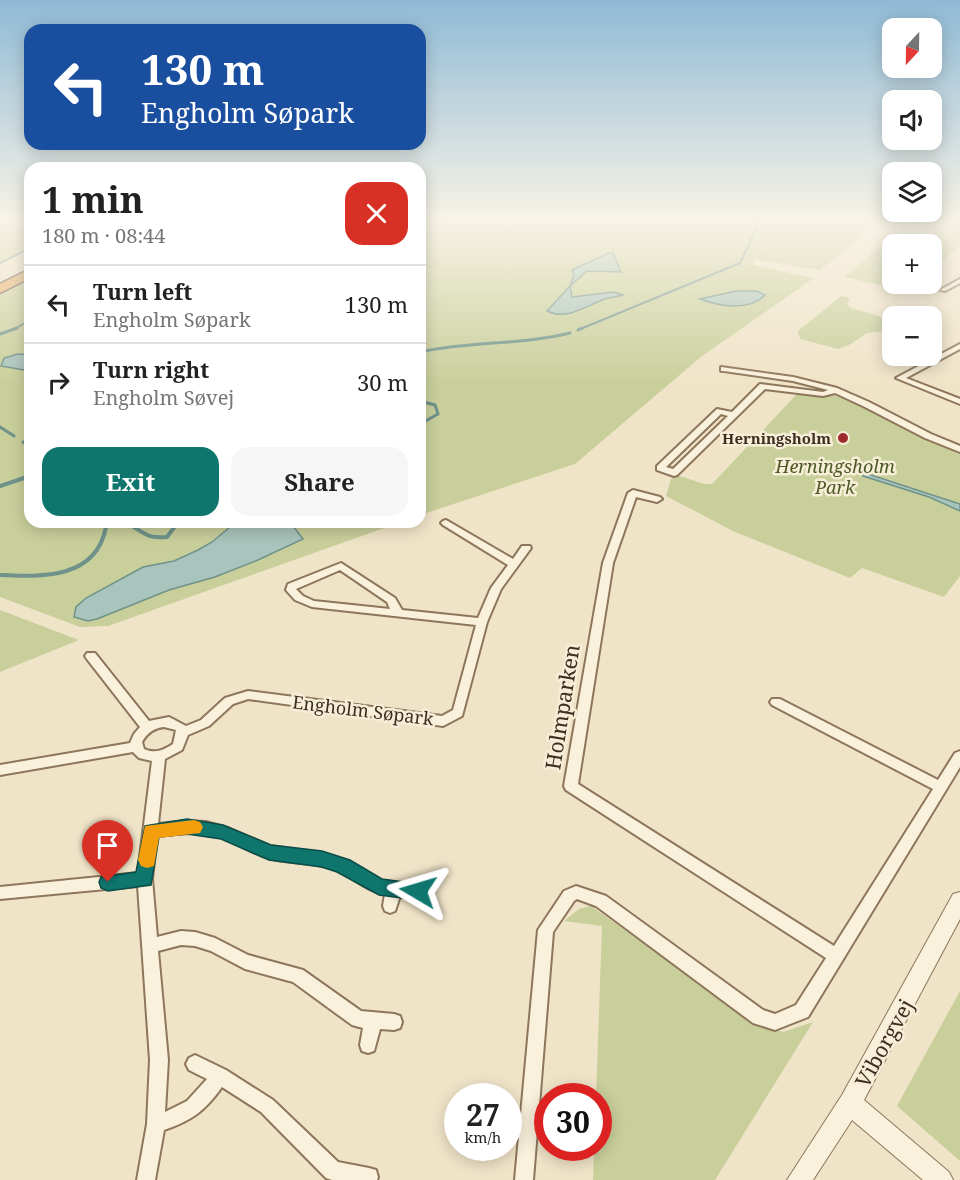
<!DOCTYPE html>
<meta charset="utf-8">
<style>
:root{--surface:#fff;--page:#f6f6f6;--text:#222;--muted:#767676;--line:#e0e0e0;--accent:#0f766e}
body{margin:0;font-family:"Noto Serif",serif;background:var(--page);color:var(--text);height:100vh;display:flex;flex-direction:column;font-size:22px;white-space:nowrap}
*{box-sizing:border-box;margin:0}
p{font-size:20px;color:var(--muted)}
.icon{flex:none;width:33px;height:33px;fill:none;stroke:currentColor;stroke-width:2;stroke-linecap:round;stroke-linejoin:round}
.map{position:relative;flex:1;overflow:hidden}
.details{position:absolute;left:24px;top:162px;width:402px;height:366px;display:flex;flex-direction:column;background:var(--surface);border-radius:18px;box-shadow:0 3px 15px #0003}
.details>*{flex:none}
.guide{position:absolute;left:24px;top:24px;width:402px;height:126px;border-radius:18px;box-shadow:0 3px 15px #0003;background:#1a4fa0;color:#fff;overflow:hidden}
.needle{width:39px;rotate:202deg}
.controls{position:absolute;left:882px;top:18px;display:grid;gap:12px}
.controls a{display:grid;place-items:center;width:60px;height:60px;border-radius:12px;background:var(--surface);box-shadow:0 3px 15px #0003;font-size:30px}
.speed{position:absolute;left:444px;top:1083px;display:flex;gap:12px;font-size:30px;font-weight:700;text-align:center}
.speed>*{display:grid;place-content:center;width:78px;height:78px;border-radius:50%;background:var(--surface);box-shadow:0 3px 15px #0003;line-height:1}
.speed small{font-size:15px;font-weight:400}
.speed .limit{border:9px solid #d22;background:#fff;color:#111}
.pin{position:absolute;display:grid;place-items:center;width:51px;height:51px;color:#fff;margin:-62px -26px;border-radius:50% 50% 50% 0;rotate:-45deg;box-shadow:0 0 6px #0007}
.pin .icon{rotate:45deg}
.me{position:absolute;width:66px;margin:-33px;rotate:277deg;stroke-linejoin:round;filter:drop-shadow(0 0 4px #0008)}
.turn{display:flex;align-items:center;gap:21px;height:126px;padding:0 18px;font-size:27px}
.turn .icon{width:78px;height:78px;stroke-width:2.5}
.turn b{display:block;font-size:42px;line-height:51px}
.round{display:grid;place-items:center;flex:none;width:63px;height:63px;border-radius:18px;background:var(--page)}
.overview{display:flex;align-items:center;justify-content:space-between;height:102px;padding:0 18px}
h1{font-size:36px;font-weight:700;line-height:45px}
.cta{display:flex;gap:12px;margin-top:auto;padding:12px 18px}
.cta a{flex:1;height:69px;border-radius:18px;background:var(--accent);color:#fff;font-size:24px;font-weight:700;line-height:69px;text-align:center}
.cta a+a{background:var(--page);color:var(--text)}
ul{padding:0;list-style:none}
li{display:flex;align-items:center;gap:18px;height:78px;padding:0 18px;border-top:2px solid var(--line)}
li div{flex:1}
li b{display:block;font-size:22px}
li em{font-style:normal}
.map>svg:first-child{display:block}
</style>
<div class="map">
<svg width="960" height="1180" viewBox="0 0 960 1180">
<rect width="100%" height="100%" fill="#f0e4c8"/>
<!-- green -->
<path fill="#c9cf9b" d="M0,219H30V247L0,261Z
M420,219H884L820,270L754,259L753,265L814,278L702,356L575,464L420,515Z
M912,219H960V246L932,270V244H892V284H915L906,291L845,277Z
M30,279V522H401L108,626L80,627L0,597V295Z
M841,296L850,298L847,304L851,308L892,320V328L886,331L867,333L849,345L838,349L800,339L798,331Z
M797,394C810,395 828,393 840,397C883,409 917,440 960,452V576L944,597L862,568L850,578L735,532L666,496L671,479L677,475L704,484H712Z
M0,610L79,640L0,672Z
M591,906L751,1020L783,1032L813,1022L715,1180H593L594,1148H598V1096H596L602,926L564,921L579,909Z
M960,991V1161L897,1106Z"/>
<!-- water -->
<path fill="#a9c4bc" stroke="#6f938a" stroke-width="1.5" d="M609,253H613L621,272L587,271L570,286L572,297L614,292L623,295C616,297 611,297 605,299C585,306 567,321 547,311L570,286L574,275L572,270Z
M736,291H757L765,295C749,312 719,306 700,299Z
M18,354L30,355V371L1,366L4,358Z
M865,473L960,504V511L929,497L863,476Z
M236,522H290L303,539L258,560L215,577L169,590L97,619L88,621L74,617L76,607L86,598L143,567L174,561L198,550L212,542Z"/>
<g fill="none" stroke-linecap="round" stroke-linejoin="round">
<!-- stream-far2 -->
<path stroke="#6f938a" stroke-width="2" d="M0,263L30,248
M13,330L30,320
M578,330L740,263L761,219"/>
<!-- stream-far1 -->
<path stroke="#6f938a" stroke-width="3" d="M578,330L582,328
M0,334L17,328
M420,352C470,341 521,345 570,333
M420,401L435,405L438,414L420,424
M0,427L14,436
M23,442L30,447"/>
<!-- stream -->
<path stroke="#6f938a" stroke-width="4" d="M0,486L30,476
M124,522C143,530 143,539 167,537L178,522
M0,575C43,577 96,579 106,527L117,522"/>
<!-- minor casing -->
<g stroke="#8d765c" stroke-width="4">
<path id="minor" d="M960,279V283L945,291L940,290Z
M960,344V349L906,378L960,399V404L896,378Z
M721,367L793,377L837,388L869,402L931,434L960,446V452L925,438L863,406L835,393L823,396L765,389L677,475L674,476L657,470V466L717,409L732,412L760,384L823,392L828,390L793,381L724,371H721ZM721,414L728,416L673,469L666,467Z
M633,490L660,497L662,499L657,502L636,497L613,563L578,784L834,946L933,789L772,705L770,702L772,699H780L938,780L955,753L960,751V767L808,1017L775,1030L753,1023L596,906L577,899L574,901L553,932L533,1180H515L538,930L564,891L576,886L606,896L763,1010L775,1014L796,1005L826,958L566,790L564,786L603,563L628,493Z
M446,520L513,559L522,546H530L531,548L501,589L487,622L462,716L443,726L248,699L233,704L209,726L188,735L182,750L165,759L158,824L187,821L206,822L228,828L270,846L322,853L343,860L381,881L418,885L423,886L425,891L423,896L418,897L400,896L395,911L390,913L385,911L383,906L385,894C367,892 353,876 336,870C314,861 290,864 268,858C252,853 237,843 221,837C200,830 178,834 157,836L152,879L157,937L181,931L195,932L215,938L248,955L303,970L361,1011L394,1014L400,1016L402,1022L400,1028L394,1030L380,1029L374,1051L368,1053L362,1051L360,1045L363,1028L352,1025L293,982L245,969L211,951L195,946L181,945L158,951L168,1060L165,1112L187,1101L207,1079L189,1070L186,1064L189,1058L195,1055L226,1070L273,1100L338,1162L369,1168L376,1170L378,1177L377,1180H332L326,1178L261,1112L222,1087C205,1111 191,1121 164,1130L155,1180H137L147,1124L150,1060L138,886L0,899V887L138,873L152,761L139,758L133,752L0,775V765L130,743L134,734L140,727L87,659L85,656L87,653H95L149,721L169,717L186,726L201,720L225,698L248,691L442,716L453,710L476,625L312,607L295,600L286,590L288,584L341,563L395,598L402,610L478,618L491,588L508,565L443,525L441,523L443,521ZM340,570L387,602L390,609L314,601L303,596L296,589ZM164,727L176,730L173,744C164,750 155,754 144,749L142,742C147,733 154,728 164,727Z"/>
</g>
<!-- tertiary casing -->
<g stroke="#8d765c" stroke-width="2">
<path id="tertiary" d="M960,892V919L864,1100L949,1172L953,1180H923L852,1120L813,1180H787L842,1095L953,894Z"/>
</g>
<!-- motorway casing -->
<g stroke="#5b4430" stroke-width="3">
<path id="motorway" d="M30,269V278L0,293V284Z"/>
</g>
<!-- minor -->
<use href="#minor" fill="#faf1dc" fill-rule="evenodd"/>
<!-- tertiary -->
<use href="#tertiary" fill="#faf1dc" fill-rule="evenodd"/>
<!-- motorway -->
<use href="#motorway" fill="#e0a458" fill-rule="evenodd"/>
</g>
<!-- sky -->
<linearGradient id="sky" x2="0" y2="1"><stop stop-color="#8fbad6"/><stop offset="0.57" stop-color="#f8f3e6"/><stop offset="1" stop-color="#f8f3e6" stop-opacity="0"/></linearGradient>
<rect width="960" height="385" fill="url(#sky)"/>
<!-- route -->
<path fill="#0f766e" stroke="#0a4d48" stroke-width="1.5" d="M187,819L223,825L271,845L322,851L350,860L382,879L425,885L428,891L425,897L418,900L379,895L337,872L322,867L269,860L221,839L187,834L159,837L151,885L108,891L101,888L99,882L101,877L136,872L145,826Z"/>
<!-- slow -->
<path fill="#f59e0b" d="M194,820L200,822L203,827L200,833L159,838L154,866L147,868L141,866L138,860L145,826Z"/>
<!-- markers -->
<circle fill="#9e2a2b" stroke="#f7eed8" stroke-width="2" cx="843" cy="438" r="6"/>
<g text-anchor="middle" dominant-baseline="central" stroke-width="5" stroke-linejoin="round" paint-order="stroke">
<!-- far-poi labels -->
<g font-size="15" font-weight="bold" fill="#3d2e20" stroke="#f7eed8" text-anchor="end">
<text x="831" y="438">Herningsholm</text>
</g>
<!-- park labels -->
<g font-size="18" font-style="italic" fill="#4d5a26" stroke="#f7eed8">
<text x="835" y="466">Herningsholm<tspan x="835" dy="21">Park</tspan></text>
</g>
<!-- street labels -->
<g font-size="18" fill="#3d2e20" stroke="#f7eed8">
<text transform="translate(363 710) rotate(7)">Engholm Søpark</text>
</g>
<!-- near-street labels -->
<g font-size="21" fill="#3d2e20" stroke="#f7eed8">
<text transform="translate(562 707) rotate(-81)">Holmparken</text>
<text transform="translate(884 1043) rotate(-61)">Viborgvej</text>
</g>
</g>
</svg>
<div class="controls">
<a><svg class="needle" viewBox="-14 -14 28 28"><path d="M0-13l5 13h-10z" fill="#e53935"/><path d="M0 13l5-13h-10z" fill="#767676"/></svg></a>
<a><svg class="icon" aria-label="sound" viewBox="0 0 24 24"><path d="M4 9h4l5-4v14l-5-4H4zM17 9q2 3 0 6"/></svg></a>
<a><svg class="icon" aria-label="layers" viewBox="0 0 24 24"><path d="M12 4l9 5-9 5-9-5zM3 14l9 5 9-5"/></svg></a>
<a>+</a>
<a>−</a>
</div>
<div class="speed"><div>27<small>km/h</small></div><div class="limit">30</div></div>
<div class="pin" style="left:108px;top:882px;background:#d93025"><svg class="icon" aria-label="arrive" viewBox="0 0 24 24"><path d="M6 21V4h12l-3 4 3 4H6"/></svg></div>
<svg class="me" style="left:418px;top:891px" viewBox="-20 -20 40 40"><path d="M0-17L14 15 0 8-14 15z" fill="#0f766e" stroke="#fff" stroke-width="4"/></svg>
<div class="guide">
<div class="turn"><svg class="icon" aria-label="left" viewBox="0 0 24 24"><path d="M17 20v-9H6M10 6l-5 5 5 5"/></svg><div><b>130 m</b>Engholm Søpark</div></div>
</div>
<section class="details">
<div class="overview"><div><h1>1 min</h1><p>180 m · 08:44</p></div><a class="round" style="background:#d93025;color:#fff"><svg class="icon" aria-label="close" viewBox="0 0 24 24"><path d="M6 6l12 12M18 6L6 18"/></svg></a></div>
<ul>
<li><svg class="icon" aria-label="left" viewBox="0 0 24 24"><path d="M17 20v-9H6M10 6l-5 5 5 5"/></svg><div><b>Turn left</b><p>Engholm Søpark</p></div><em>130 m</em></li>
<li><svg class="icon" aria-label="right" viewBox="0 0 24 24"><path d="M7 20v-9h11M14 6l5 5-5 5"/></svg><div><b>Turn right</b><p>Engholm Søvej</p></div><em>30 m</em></li>
</ul>
<div class="cta"><a>Exit</a><a>Share</a></div>
</section>
</div>
